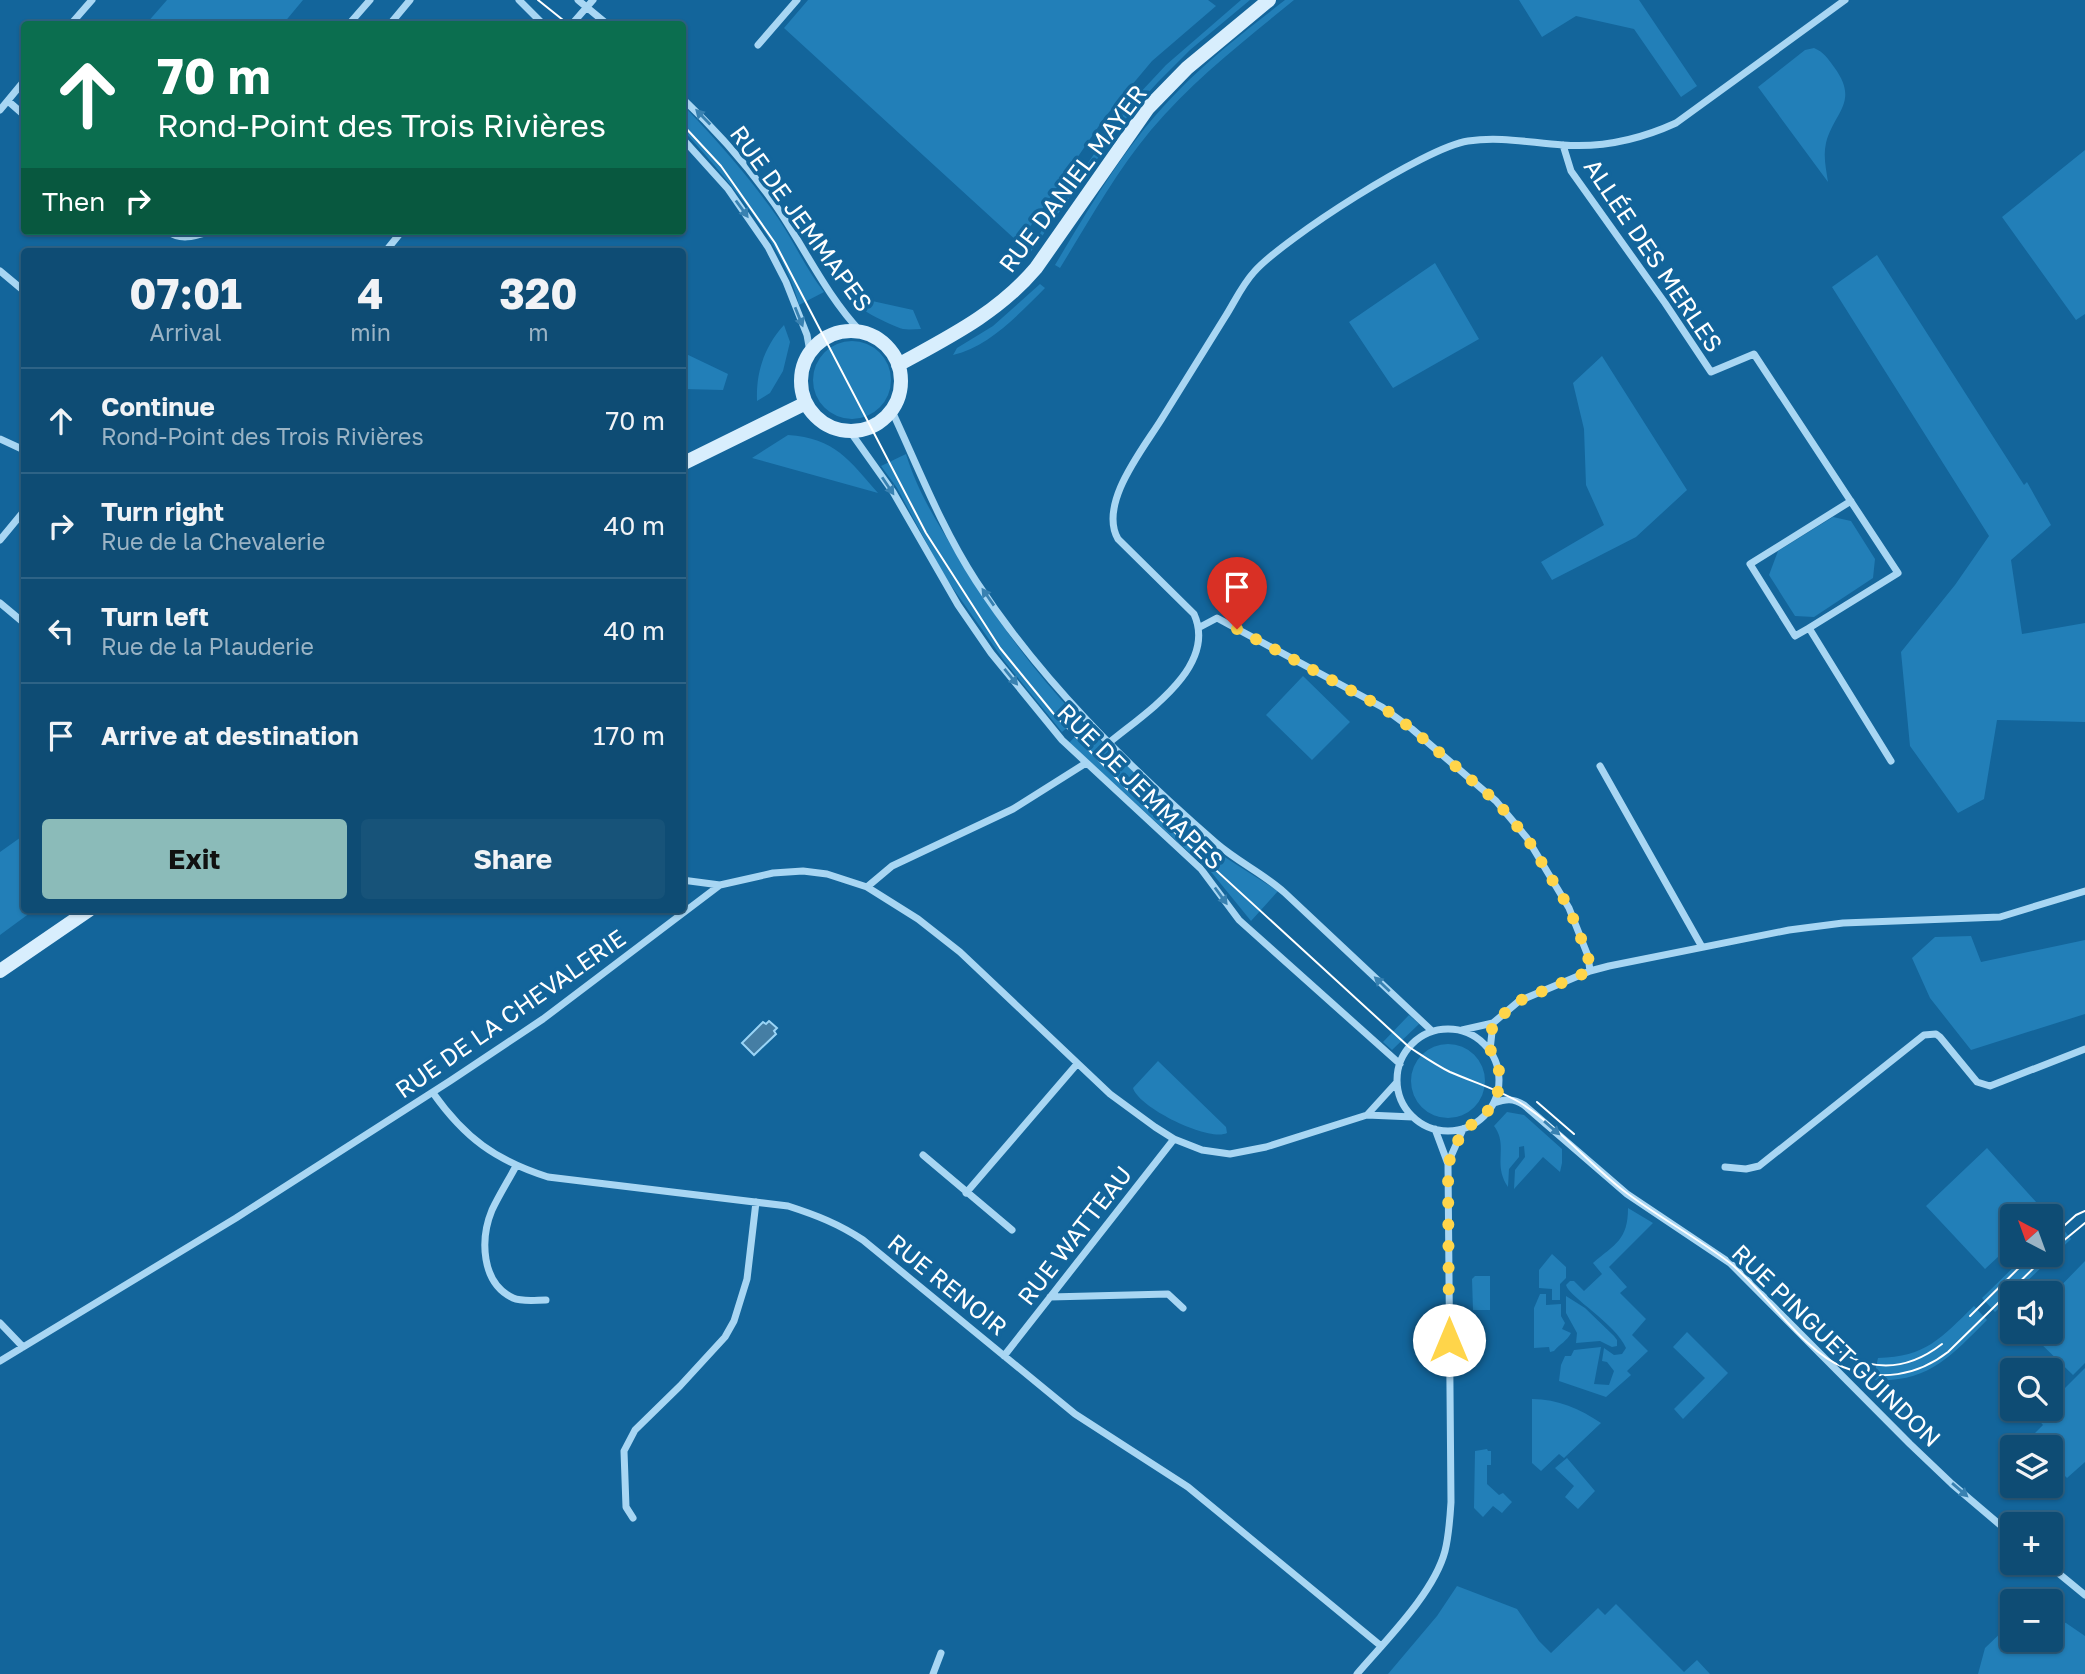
<!DOCTYPE html>
<meta charset="utf-8">
<style>
:root{--surface:#0e4c74;--page:#175379;--text:#f1f3f6;--muted:#9bb4c5;--line:#2e6386;--accent:#8bbbb9}
body{margin:0;font-family:"Golos Text",sans-serif;background:var(--page);color:var(--text);height:100vh;display:flex;flex-direction:column;font-size:26px;white-space:nowrap}
*{box-sizing:border-box;margin:0}
p{font-size:23px;color:var(--muted)}
.icon{flex:none;width:38px;height:38px;fill:none;stroke:currentColor;stroke-width:2;stroke-linecap:round;stroke-linejoin:round}
.map{position:relative;flex:1;overflow:hidden}
.panel{position:absolute;left:21px;top:248px;width:665px;height:665px;display:flex;flex-direction:column;background:var(--surface);border-radius:7px;box-shadow:0 2px 5px #0004,0 0 0 2px var(--line)}
.panel>*{flex:none}
.hud{position:absolute;left:21px;top:21px;width:665px;height:214px;border-radius:7px;box-shadow:0 2px 5px #0004,0 0 0 2px var(--line);background:#0b6e4f;color:#fff;overflow:hidden}
.needle{width:46px;rotate:319deg}
.tools{position:absolute;left:2000px;top:1204px;display:grid;gap:14px}
.tools a{display:grid;place-items:center;width:63px;height:63px;border-radius:7px;background:var(--surface);box-shadow:0 2px 5px #0004,0 0 0 2px var(--line);font-size:35px}
.pin{position:absolute;display:grid;place-items:center;width:60px;height:60px;color:#fff;margin:-72px -30px;border-radius:50% 50% 50% 0;rotate:-45deg;box-shadow:0 0 7px #0007}
.pin .icon{rotate:45deg}
.me{position:absolute;width:77px;margin:-38px;rotate:0deg;stroke-linejoin:round;filter:drop-shadow(0 0 5px #0008)}
.turn{display:flex;align-items:center;gap:24px;height:147px;padding:0 21px;font-size:32px}
.turn .icon{width:91px;height:91px;stroke-width:2.5}
.turn b{display:block;font-size:49px;line-height:60px}
.then{display:flex;align-items:center;height:66px;padding:0 21px;background:#0003;gap:14px;font-size:26px}
.eta{display:flex;justify-content:space-evenly;align-items:center;height:119px;text-align:center}
.eta b{font-size:42px;font-weight:700;line-height:49px}
.action{display:flex;gap:14px;margin-top:auto;padding:14px 21px}
.action a{flex:1;height:80px;border-radius:7px;background:var(--accent);color:#111;font-size:28px;font-weight:700;line-height:80px;text-align:center}
.action a+a{background:var(--page);color:var(--text)}
ul{padding:0;list-style:none}
li{display:flex;align-items:center;gap:21px;height:105px;padding:0 21px;border-top:2px solid var(--line)}
li div{flex:1}
li b{display:block;font-size:26px}
li em{font-style:normal}
.map>svg:first-child{display:block}
</style>
<div class="map">
<svg width="2085" height="1674" viewBox="0 0 2085 1674">
<rect width="100%" height="100%" fill="#13659b"/>
<!-- green -->
<path fill="#227fb8" d="M167,0H303L283,24H146Z
M808,0H1208L1216,6L1152,61L1105,117L1019,243L784,28Z
M1241,0H1250L1190,50L1158,82L1130,113L1030,253L1028,251L1124,110L1166,65Z
M1285,0H1294C1244,41 1193,80 1151,130C1116,172 1089,221 1060,268L1055,265C1092,203 1128,141 1179,90C1211,57 1248,29 1285,0Z
M1519,0H1639L1697,86L1681,97L1634,29L1576,16L1542,37Z
M1814,48C1824,52 1828,59 1834,67C1860,102 1834,112 1826,143C1823,156 1826,169 1828,182L1758,87L1805,50Z
M682,104C717,140 749,177 778,218C794,242 806,269 824,292L799,305C784,244 725,176 683,130Z
M2085,150V314L2076,320L2002,217Z
M1877,255L2024,485L2027,482L2051,525L2011,560L2022,634L2085,623V722L1997,720L1984,799L1958,813L1910,746L1901,652L1955,585L1989,536L1832,287Z
M1435,263L1479,339L1393,388L1349,322Z
M1040,284L1045,288C1020,313 989,347 953,355L957,348L993,326Z
M845,295L913,310L921,329C915,329 909,330 903,329C891,326 850,305 845,295Z
M784,325L790,342L783,371L770,393L757,401C756,372 764,347 784,325Z
M813 380a39 39 0 1 1 78 0a39 39 0 1 1-78 0Z
M682,352L728,374L723,390L683,389Z
M1602,356L1687,490L1636,537L1552,580L1541,562L1604,525L1586,485L1584,429L1573,383Z
M788,435C835,438 849,460 878,493L752,458Z
M906,454C916,487 933,516 951,545C987,607 1029,666 1078,718L1062,732L1005,662L945,577L897,488L881,466Z
M1833,517L1851,521L1875,559L1873,578L1814,617L1795,616L1769,575L1778,551Z
M1303,676L1350,722L1312,760L1266,715Z
M1085,726L1223,856L1278,891L1251,921L1212,873L1069,743Z
M24,835V910H34L0,935V852Z
M1971,936L1981,962L2085,940V1014L1971,1050L1930,998L1912,958L1935,937Z
M1409,1015L1419,1024L1392,1050L1383,1042Z
M1411 1081a37 37 0 1 1 74 0a37 37 0 1 1-74 0Z
M1158,1061L1226,1127L1227,1133C1209,1142 1139,1108 1133,1088Z
M1507,1112L1524,1115L1562,1149V1163L1560,1172L1543,1157L1514,1189L1515,1170L1525,1157L1524,1146L1519,1147V1157L1509,1169L1508,1187C1492,1164 1509,1146 1494,1126Z
M1987,1148L2046,1213L2042,1216H2012V1244L1985,1269L1926,1206Z
M1628,1208L1653,1223L1609,1267L1627,1287L1620,1293L1646,1319L1632,1335L1648,1351L1627,1371L1631,1375L1606,1397L1559,1381L1561,1365L1565,1356H1571L1574,1350L1601,1347L1594,1384L1609,1385L1614,1371L1607,1362L1602,1361L1604,1348L1614,1355L1622,1354L1626,1348C1616,1324 1569,1297 1566,1285L1570,1281H1574L1584,1291L1602,1274L1593,1263C1615,1244 1628,1240 1628,1208Z
M2058,1223L2071,1239L1995,1312L1982,1298L2026,1255H2051V1230Z
M1552,1254L1566,1267V1278L1560,1284V1300H1552V1289L1539,1288V1270Z
M2085,1261V1363L2073,1375L2029,1332H2051V1296Z
M1475,1276H1490V1310H1473L1472,1279Z
M1540,1294H1546V1305L1561,1304V1316L1565,1323L1562,1329L1571,1333C1567,1341 1560,1344 1554,1351L1550,1352L1549,1347L1534,1348V1308Z
M1566,1296L1585,1308L1614,1336L1617,1340V1346L1612,1347L1600,1341L1576,1343L1577,1333L1566,1313Z
M1974,1306L1987,1320C1950,1357 1928,1383 1873,1380L1878,1358C1926,1357 1941,1338 1974,1306Z
M1687,1332L1728,1373L1683,1419L1674,1409L1705,1378L1673,1347Z
M2085,1368V1462L2067,1478L2051,1462V1447H2036L2028,1440L2043,1425L2036,1417L2044,1409H2051V1402Z
M1532,1399C1558,1399 1580,1409 1601,1423L1564,1458L1559,1454L1541,1471L1532,1463Z
M1487,1449L1488,1451H1491V1465H1487V1484L1499,1495L1503,1493L1512,1502L1502,1513L1493,1506L1483,1517L1474,1508L1475,1451Z
M1567,1458L1595,1491L1578,1509L1565,1497L1574,1486L1555,1468Z
M1457,1586L1517,1609L1539,1641L1551,1653L1598,1608L1605,1615L1616,1604L1684,1672L1697,1660L1710,1674H1388L1437,1616Z
M2051,1619L2066,1623L2085,1636V1674H1978L1985,1648L2008,1626L2012,1624V1640H2051Z"/>
<!-- water -->
<path fill="#457ea4" stroke="#9ad4f6" stroke-width="2" d="M769,1021L777,1028L774,1031L776,1034L754,1055L742,1043L763,1022L766,1024Z"/>
<g fill="none" stroke-linecap="round" stroke-linejoin="round">
<!-- street -->
<path stroke="#a8d6f3" stroke-width="7" d="M519,0L543,24
M578,0L607,24
M71,24L92,0
M349,24L370,0
M390,24L410,0
M572,24L593,0
M758,45L797,0
M682,98C716,130 747,165 774,203C804,246 825,294 861,332
M8,101L24,115
M0,110L24,81
M682,138L728,189L768,247L786,282L807,335L810,352
M1563,145L1571,171L1665,303L1711,372L1754,354L1898,573L1809,628L1891,761
M168,231C181,242 198,235 212,231
M385,252L402,231
M0,271L24,291
M891,409C918,467 941,527 976,581C1041,681 1127,765 1216,843C1238,862 1264,874 1285,893L1432,1031
M849,430L893,492L958,605L991,653L1062,740L1201,869L1239,920L1400,1064
M0,439L24,450
M0,540L24,511
M0,603L24,623
M1200,627L1217,618L1382,707L1412,729L1496,801L1527,838L1569,908L1588,956L1590,971
M1809,628L1795,636L1750,564L1851,501
M1110,742C1145,713 1218,667 1194,614L1118,539C1098,504 1143,449 1161,420C1182,386 1204,351 1225,317C1234,303 1242,285 1254,272C1283,239 1426,147 1468,141C1501,136 1531,143 1563,145C1602,148 1641,139 1676,123L1845,0
M1600,766L1702,947
M682,880L720,885
M867,887L892,866L1013,809L1086,763
M1397 1080a51 51 0 1 1 102 0a51 51 0 1 1-102 0Z
M1462,1030L1493,1023L1519,1001L1590,971L1609,966L1789,930L1843,923L2000,917L2085,891
M1490,1050L1493,1023
M433,1093C465,1138 495,1160 548,1177L788,1206C816,1215 839,1224 863,1240L1075,1414L1188,1487L1381,1646
M1494,1103C1506,1099 1513,1098 1524,1105L1627,1194L1730,1263L1910,1444L1952,1484L2012,1535
M1367,1115L1397,1082
M923,1155L1012,1230
M1448,1163L1463,1129
M516,1166C508,1181 499,1195 492,1210C480,1239 481,1283 513,1298C522,1302 536,1300 546,1300
M1725,1167L1746,1169L1759,1166L1924,1035L1936,1034L1940,1037L1977,1082L1990,1086L2085,1049
M966,1193L1077,1064
M1050,1297L1168,1294L1183,1308
M0,1323L23,1347
M1004,1356L1174,1139
M0,1361L236,1218L450,1081L543,1019L720,885L773,873L803,871L827,874L867,887L918,919L960,952L1110,1094L1155,1127L1174,1139L1202,1150L1230,1154L1266,1147L1367,1115L1413,1117
M633,1518L626,1507L624,1451L635,1430L680,1386L725,1337L734,1321L747,1279L756,1202
M2046,1563L2085,1595
M933,1674L941,1653
M1357,1674C1386,1640 1434,1593 1445,1551C1449,1535 1450,1518 1451,1502L1448,1164L1435,1129"/>
<!-- secondary -->
<path stroke="#d8eefd" stroke-width="14" d="M801 381a50 50 0 1 1 100 0a50 50 0 1 1-100 0Z
M898,365C949,337 998,313 1036,268L1148,108L1187,68L1269,0
M682,464L806,403
M0,971L89,910"/>
<!-- tram -->
<path stroke="#fff" stroke-width="2" d="M538,0L568,24
M682,124L721,166L775,243L926,533L1000,648L1053,713L1123,785L1409,1047C1423,1056 1436,1065 1450,1072C1473,1082 1497,1089 1519,1102C1558,1126 1588,1163 1624,1191C1658,1217 1696,1237 1730,1263C1765,1291 1804,1352 1843,1367C1880,1382 1917,1376 1948,1352L2047,1255
M1537,1102L1574,1134
M2055,1234L2076,1215L2085,1211
M2051,1251L2085,1223
M1970,1316L2032,1255
M1801,1320C1842,1362 1889,1385 1942,1344"/>
</g>
<!-- one-way arrows -->
<defs><path id="oneway-solid" d="M-6-.8H1V-3.2L6.5 0L1 3.2V.8H-6Z" transform="scale(1.75)"/></defs>
<g fill="#3881b1">
<use href="#oneway-solid" transform="translate(703 117) rotate(-134)"/>
<use href="#oneway-solid" transform="translate(742 209) rotate(54)"/>
<use href="#oneway-solid" transform="translate(799 317) rotate(68)"/>
<use href="#oneway-solid" transform="translate(888 486) rotate(56)"/>
<use href="#oneway-solid" transform="translate(988 597) rotate(-125)"/>
<use href="#oneway-solid" transform="translate(1011 677) rotate(51)"/>
<use href="#oneway-solid" transform="translate(1221 896) rotate(54)"/>
<use href="#oneway-solid" transform="translate(1382 984) rotate(-137)"/>
<use href="#oneway-solid" transform="translate(1552 1128) rotate(41)"/>
<use href="#oneway-solid" transform="translate(1960 1490) rotate(41)"/>
</g>
<g fill="none" stroke-linecap="round" stroke-linejoin="round">
<!-- route -->
<path stroke="#ffd54a" stroke-width="12" stroke-dasharray="0 21.6" d="M1237,629L1382,707L1412,729L1496,801L1527,838L1569,908L1588,956L1590,971L1519,1001L1493,1023C1492,1031 1488,1044 1491,1051C1493,1056 1496,1061 1498,1066C1505,1095 1488,1118 1463,1129L1448,1164L1449,1340"/>
</g>
<g text-anchor="middle" dominant-baseline="central" stroke-width="7" stroke-linejoin="round" paint-order="stroke">
<!-- street labels -->
<g font-size="24" fill="#fff" stroke="#13659b">
<text transform="translate(1072 178) rotate(-53)">RUE DANIEL MAYER</text>
<text transform="translate(802 218) rotate(54)">RUE DE JEMMAPES</text>
<text transform="translate(1654 255) rotate(56)">ALLÉE DES MERLES</text>
<text transform="translate(1141 786) rotate(45)">RUE DE JEMMAPES</text>
<text transform="translate(510 1013) rotate(-35)">RUE DE LA CHEVALERIE</text>
<text transform="translate(1074 1235) rotate(-52)">RUE WATTEAU</text>
<text transform="translate(948 1284) rotate(39)">RUE RENOIR</text>
<text transform="translate(1837 1345) rotate(44)">RUE PINGUET GUINDON</text>
</g>
</g>
</svg>
<div class="tools">
<a><svg class="needle" viewBox="-14 -14 28 28"><path d="M0-13l5 13h-10z" fill="#e53935"/><path d="M0 13l5-13h-10z" fill="#9bb4c5"/></svg></a>
<a><svg class="icon" aria-label="sound" viewBox="0 0 24 24"><path d="M4 9h4l5-4v14l-5-4H4zM17 9q2 3 0 6"/></svg></a>
<a><svg class="icon" aria-label="search" viewBox="0 0 24 24"><circle cx="10" cy="10" r="6"/><path d="M15 15l6 6"/></svg></a>
<a><svg class="icon" aria-label="layers" viewBox="0 0 24 24"><path d="M12 4l9 5-9 5-9-5zM3 14l9 5 9-5"/></svg></a>
<a>+</a>
<a>−</a>
</div>
<div class="pin" style="left:1237px;top:629px;background:#d93025"><svg class="icon" aria-label="arrive" viewBox="0 0 24 24"><path d="M6 21V4h12l-3 4 3 4H6"/></svg></div>
<svg class="me" style="left:1449px;top:1340px" viewBox="-20 -20 40 40"><circle r="19" fill="#fff"/><path d="M0-13L10 11 0 6-10 11z" fill="#ffd54a"/></svg>
<div class="hud">
<div class="turn"><svg class="icon" aria-label="ahead" viewBox="0 0 24 24"><path d="M12 20V5M6 11l6-6 6 6"/></svg><div><b>70 m</b>Rond-Point des Trois Rivières</div></div>
<div class="then">Then<svg class="icon" aria-label="right" viewBox="0 0 24 24"><path d="M7 20v-9h11M14 6l5 5-5 5"/></svg></div>
</div>
<section class="panel">
<div class="eta">
<div><b>07:01</b><p>Arrival</p></div>
<div><b>4</b><p>min</p></div>
<div><b>320</b><p>m</p></div>
</div>
<ul>
<li><svg class="icon" aria-label="ahead" viewBox="0 0 24 24"><path d="M12 20V5M6 11l6-6 6 6"/></svg><div><b>Continue</b><p>Rond-Point des Trois Rivières</p></div><em>70 m</em></li>
<li><svg class="icon" aria-label="right" viewBox="0 0 24 24"><path d="M7 20v-9h11M14 6l5 5-5 5"/></svg><div><b>Turn right</b><p>Rue de la Chevalerie</p></div><em>40 m</em></li>
<li><svg class="icon" aria-label="left" viewBox="0 0 24 24"><path d="M17 20v-9H6M10 6l-5 5 5 5"/></svg><div><b>Turn left</b><p>Rue de la Plauderie</p></div><em>40 m</em></li>
<li><svg class="icon" aria-label="arrive" viewBox="0 0 24 24"><path d="M6 21V4h12l-3 4 3 4H6"/></svg><div><b>Arrive at destination</b></div><em>170 m</em></li>
</ul>
<div class="action"><a>Exit</a><a>Share</a></div>
</section>
</div>
